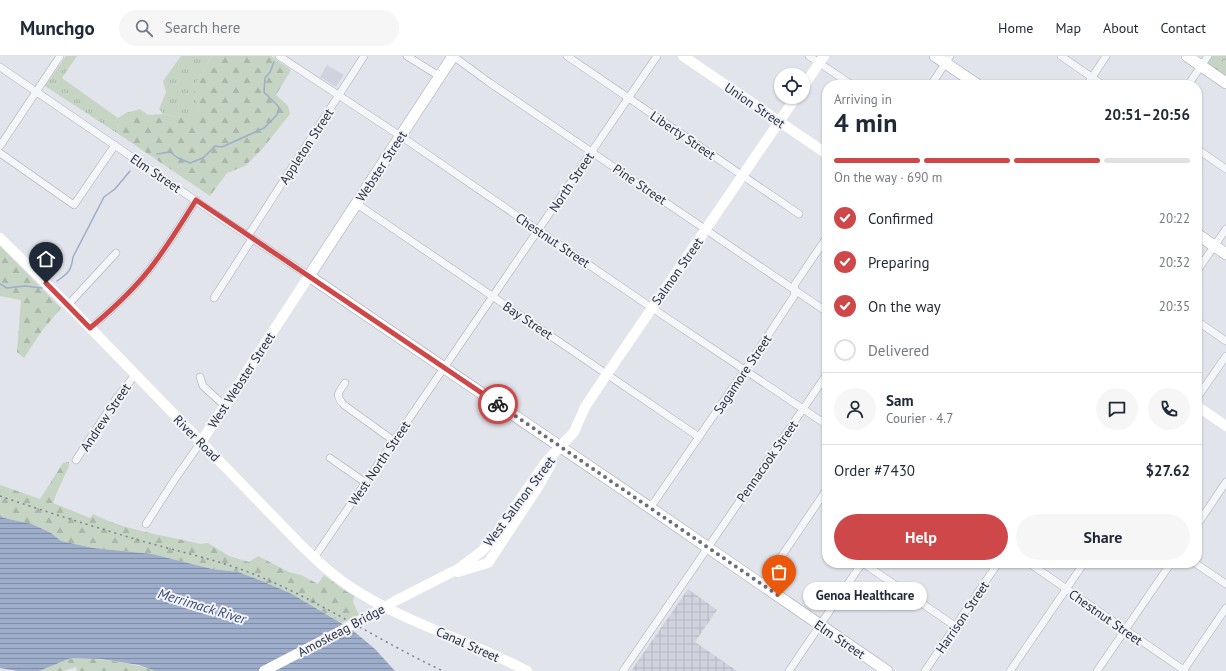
<!DOCTYPE html>
<html lang="en">
<head>
<meta charset="utf-8">
<style>
	:root { --surface:#fff; --page:#f6f6f7; --text:#1f2937; --muted:#747a83; --line:#e0e1e3; --accent:#cf4849 }
	body { margin:0; font-family:"PT Sans",sans-serif; background:var(--page); color:var(--text); height:100vh; display:flex; flex-direction:column; font-size:15px; white-space:nowrap }
	* { box-sizing:border-box; margin:0 }
	p { font-size:13px; color:var(--muted) }
	.icon { flex:none; width:22px; height:22px; fill:none; stroke:currentColor; stroke-width:2; stroke-linecap:round; stroke-linejoin:round }
	.map { position:relative; flex:1; overflow:hidden }
	.drawer { position:absolute; left:822px; top:24px; width:380px; height:488px; display:flex; flex-direction:column; background:var(--surface); border-radius:16px; box-shadow:0 1px 3px #0004 }
	.drawer>* { flex:none }
	.buttons { position:absolute; left:774px; top:12px; display:grid; gap:8px }
	.buttons a { display:grid; place-items:center; width:36px; height:36px; border-radius:50%; background:var(--surface); box-shadow:0 1px 3px #0004; font-size:20px }
	.pin { position:absolute; display:grid; place-items:center; width:34px; height:34px; color:#fff; margin:-41px -17px; border-radius:50% 50% 50% 0; rotate:-45deg; box-shadow:0 0 4px #0007 }
	.pin .icon { rotate:45deg }
	.courier { position:absolute; display:grid; place-items:center; width:40px; height:40px; margin:-20px; border:3px solid #cf4849; border-radius:50%; background:#fff; color:#222; box-shadow:0 1px 5px #0007 }
	.bubble { position:absolute; height:28px; border-radius:14px; background:var(--surface); box-shadow:0 1px 3px #0004; font-size:13px; font-weight:700; line-height:28px; text-align:center }
	.headline em { font-style:normal; font-weight:700 }
	.headline div { display:flex; flex-direction:column-reverse }
	.headline { display:flex; align-items:center; justify-content:space-between; height:68px; padding:0 12px }
	h1 { font-size:26px; font-weight:700; line-height:30px }
	.bar { display:grid; grid-template-columns:repeat(4,1fr); gap:6px 4px; align-content:center; height:48px; padding:0 12px }
	.bar i { height:5px; border-radius:3px; background:var(--line) }
	.bar .active { background:var(--accent) }
	.bar p { grid-column:span 4 }
	.line { display:flex; align-items:center; gap:10px; padding:0 12px; border-top:1px solid var(--line) }
	.line div { flex:1 }
	.round { display:grid; place-items:center; flex:none; width:42px; height:42px; border-radius:21px; background:var(--page) }
	ol { padding:0 12px; list-style:none }
	li { display:flex; align-items:center; gap:12px; height:44px }
	li p { margin-inline-start:auto }
	li .icon { padding:4px; border-radius:50%; background:var(--accent); color:#fff; stroke-width:4 }
	li:last-child { color:var(--muted) }
	li i { width:22px; height:22px; border:2px solid var(--line); border-radius:50% }
	.action { display:flex; gap:8px; margin-top:auto; padding:8px 12px }
	.action a { flex:1; height:46px; border-radius:24px; background:var(--accent); color:#fff; font-size:16px; font-weight:700; line-height:46px; text-align:center }
	.action a+a { background:var(--page); color:var(--text) }
	header { display:flex; align-items:center; gap:24px; box-sizing:border-box; height:56px; padding:0 20px; background:var(--surface); border-bottom:1px solid var(--line) }
	header strong { font-size:19px }
	nav { display:flex; gap:22px; margin-inline-start:auto; font-size:14px }
	.search { width:280px; height:36px; background:var(--page); display:flex; align-items:center; gap:10px; box-sizing:border-box; padding:0 14px; border-radius:22px; color:var(--muted); font-size:15px }
	.map>svg:first-child { display:block }
</style>
</head>
<body>
<header>
<strong>Munchgo</strong>
<div class="search"><svg class="icon" aria-label="search" viewBox="0 0 24 24"><circle cx="10" cy="10" r="6"/><path d="M15 15l6 6"/></svg>Search here</div>
<nav><a>Home</a><a>Map</a><a>About</a><a>Contact</a></nav>
</header>
<div class="map">
<svg width="1226" height="615" viewBox="0 0 1226 615">
	<defs>
		<pattern id="industrial-grid" width="8" height="8" patternUnits="userSpaceOnUse"><rect width="8" height="8" fill="#d0d3dd"/><path d="M0 4h8M4 0v8" fill="none" stroke="#b3b5bf"/></pattern>
		<pattern id="grass-tufts" width="24" height="20" patternUnits="userSpaceOnUse"><rect width="24" height="20" fill="#c5d4c3"/><path d="M3 7l-1-3M5 7V3M7 7l1-3M15 17l-1-3M17 17v-4M19 17l1-3" fill="none" stroke="#a9b6a9"/></pattern>
		<pattern id="forest-firs" width="22" height="20" patternUnits="userSpaceOnUse"><rect width="22" height="20" fill="#c5d4c3"/><path d="M5 1l3.5 6h-7zM16 11l3.5 6h-7z" fill="#a9b6a9"/></pattern>
		<pattern id="park-crowns" width="20" height="18" patternUnits="userSpaceOnUse"><rect width="20" height="18" fill="#c5d4c3"/><path d="M2 6a3 3 0 1 1 6 0M12 15a3 3 0 1 1 6 0" fill="none" stroke="#a9b6a9"/></pattern>
		<pattern id="water-rules" width="6" height="5" patternUnits="userSpaceOnUse"><rect width="6" height="5" fill="#9dadca"/><path d="M0 2.5h6" fill="none" stroke="#808da6"/></pattern>
	</defs>
	<rect width="100%" height="100%" fill="#e2e4eb"/>
	<polygon fill="#d0d3dd" points="327,9 344,19 336,31 320,21"/>
	<polygon fill="url(#industrial-grid)" points="688,533 717,554 695,586 737,615 631,615"/>
	<g fill="url(#grass-tufts)">
		<polygon points="66,0 77,0 62,22 118,62 117,77 45,30"/>
		<polygon points="181,0 213,0 211,1 193,32 198,49 195,59 178,61 163,58 159,53 166,36 163,25"/>
	</g>
	<g fill="url(#forest-firs)">
		<polygon points="213,0 271,0 291,14 276,39 288,50 290,58 263,92 245,110 227,117 210,140 117,77 118,62 126,57 140,53 148,59 163,58 178,61 195,58 198,49 193,32 211,1"/>
		<polygon points="0,190 61,252 41,276 24,302 17,296 21,244 0,240"/>
		<path d="M67 406H69V410L57 436 53 447 90 462 93 458C126 475 164 479 200 488L208 487 229 500 249 506 258 500 289 516 301 519 318 528 324 519 344 534 354 540 353 546 359 559 342 567 292 538 262 525 238 516 212 513 152 498 93 492 61 485 51 477 32 468 4 462 0 459V429L40 443 63 407Z"/>
		<path d="M71 602C100 603 128 605 155 615H77L76 611 63 615H39Z"/>
	</g>
	<polygon fill="url(#park-crowns)" points="1208,0 1226,0 1226,26 1206,13"/>
	<polygon fill="url(#water-rules)" points="0,459 4,462 32,468 51,477 61,485 93,492 152,498 212,513 238,516 262,525 292,538 351,573 375,593 395,615 155,615 139,609 101,603 71,602 39,615 17,615 0,612"/>
	<g fill="none" stroke-linecap="round" stroke-linejoin="round">
		<g stroke="#9dadca" stroke-width="1.5">
			<polyline points="157,98 170,96 178,102 190,107 203,102 215,90 222,91 264,72 277,59 279,51 264,36 265,22 270,16 274,6"/>
			<path d="M57 225C68 217 71 216 73 201L104 141 115 133 130 115"/>
			<polyline points="0,228 7,232 25,230 42,232"/>
		</g>
		<g stroke="#a7aab5" stroke-width="8">
			<g id="street">
				<polyline points="279,0 405,83 652,252 827,369"/>
				<polyline points="407,0 439,20"/>
				<polyline points="453,0 490,27 827,256"/>
				<polyline points="567,0 799,158"/>
				<polyline points="809,0 852,29"/>
				<polyline points="1061,0 1103,29"/>
				<polyline points="0,11 224,164 309,220"/>
				<polyline points="931,29 950,0"/>
				<polyline points="1087,29 1106,0"/>
				<polyline points="1188,29 1208,0"/>
				<polyline points="0,90 60,0"/>
				<polyline points="1197,93 1226,113"/>
				<polyline points="0,97 74,149 115,89"/>
				<polyline points="357,148 699,381"/>
				<polyline points="248,180 364,0"/>
				<polyline points="1197,215 1226,173"/>
				<polyline points="214,242 252,183"/>
				<polyline points="68,249 116,197"/>
				<polyline points="1197,265 1226,285"/>
				<path d="M90 272C114 252 137 231 155 206 170 186 183 165 196 144"/>
				<polyline points="200,321 203,330 225,350"/>
				<path d="M345 327C338 337 335 339 344 349L394 385"/>
				<polyline points="1197,342 1226,300"/>
				<polyline points="330,402 366,427"/>
				<polyline points="76,404 116,343 135,319"/>
				<polyline points="649,451 655,445 749,308 794,240 795,228 827,181"/>
				<polyline points="146,468 175,423 201,386"/>
				<polyline points="1197,469 1226,426"/>
				<polyline points="314,502 657,0"/>
				<polyline points="863,507 955,570"/>
				<polyline points="1029,507 1185,615"/>
				<polyline points="1195,507 1226,528"/>
				<polyline points="762,529 827,433"/>
				<polyline points="623,615 827,318"/>
				<polyline points="789,615 862,507"/>
				<polyline points="925,615 998,507"/>
				<polyline points="1010,615 1084,507"/>
				<polyline points="1097,615 1171,507"/>
				<polyline points="1183,615 1226,552"/>
			</g>
		</g>
		<g stroke="#a1a7b6" stroke-width="12">
			<g id="primary">
				<polyline points="453,0 309,220 649,451 887,615"/>
				<polyline points="935,0 978,29"/>
				<polyline points="1187,0 1226,27"/>
				<polyline points="1197,178 1226,198"/>
			</g>
		</g>
		<use href="#street" stroke="#f5f6f9" stroke-width="7"/>
		<g stroke="#fff" stroke-width="10">
			<polyline points="683,0 827,98"/>
			<polyline points="803,31 824,0"/>
			<path d="M0 182 68 249 300 488C315 503 331 518 349 530 404 567 469 584 527 615"/>
			<polyline points="1197,350 1226,370"/>
			<polyline points="201,386 309,220"/>
			<polyline points="458,516 488,507 538,431 551,408"/>
			<polyline points="397,544 458,513 482,495 494,481 545,407 574,376 585,351 607,318 796,41"/>
			<polyline points="264,615 343,574"/>
		</g>
		<use href="#primary" stroke="#fff" stroke-width="11"/>
		<path stroke="#7b8194" stroke-width="1.5" stroke-dasharray="2 4" stroke-linecap="butt" d="M0 440C46 456 92 470 138 484 173 494 209 502 243 514 313 540 375 583 443 615"/>
		<polyline stroke="#fff" stroke-width="10" points="343,574 397,544"/>
	</g>
	<g fill="none" stroke-linecap="round" stroke-linejoin="round">
		<polyline stroke="#6a6e7e" stroke-width="4" stroke-dasharray="0 7.2" points="498,348 779,540"/>
		<path stroke="#cf4849" stroke-width="5" d="M46 227 90 272C114 252 137 231 155 206 170 186 183 165 196 144L498 348"/>
	</g>
	<g text-anchor="middle" stroke-width="4" stroke-linejoin="round" paint-order="stroke">
		<g font-size="13" fill="#2a2f43" stroke="#f2f4f8">
			<text transform="translate(755 49) rotate(34)" y="5">Union Street</text>
			<text transform="translate(683 79) rotate(34)" y="5">Liberty Street</text>
			<text transform="translate(306 90) rotate(-57)" y="5">Appleton Street</text>
			<text transform="translate(381 110) rotate(-57)" y="5">Webster Street</text>
			<text transform="translate(156 117) rotate(34)" y="5">Elm Street</text>
			<text transform="translate(571 126) rotate(-56)" y="5">North Street</text>
			<text transform="translate(640 128) rotate(34)" y="5">Pine Street</text>
			<text transform="translate(553 184) rotate(34)" y="5">Chestnut Street</text>
			<text transform="translate(677 215) rotate(-55)" y="5">Salmon Street</text>
			<text transform="translate(528 264) rotate(34)" y="5">Bay Street</text>
			<text transform="translate(742 318) rotate(-56)" y="5">Sagamore Street</text>
			<text transform="translate(241 324) rotate(-57)" y="5">West Webster Street</text>
			<text transform="translate(105 361) rotate(-56)" y="5">Andrew Street</text>
			<text transform="translate(197 382) rotate(45)" y="5">River Road</text>
			<text transform="translate(767 405) rotate(-55)" y="5">Pennacook Street</text>
			<text transform="translate(379 407) rotate(-56)" y="5">West North Street</text>
			<text transform="translate(519 445) rotate(-53)" y="5">West Salmon Street</text>
			<text transform="translate(962 561) rotate(-56)" y="5">Harrison Street</text>
			<text transform="translate(1106 561) rotate(35)" y="5">Chestnut Street</text>
			<text transform="translate(341 574) rotate(-28)" y="5">Amoskeag Bridge</text>
			<text transform="translate(840 583) rotate(34)" y="5">Elm Street</text>
			<text transform="translate(468 588) rotate(24)" y="5">Canal Street</text>
		</g>
		<g font-size="14" font-style="italic" fill="#344877" stroke="#f2f4f8">
			<text transform="translate(202 550) rotate(17)" y="5">Merrimack River</text>
		</g>
	</g>
</svg>
<div class="buttons">
<a><svg class="icon" aria-label="locate" viewBox="0 0 24 24"><circle cx="12" cy="12" r="6"/><path d="M12 2v4M12 18v4M2 12h4M18 12h4"/></svg></a>
</div>
<div class="pin" style="left:779px;top:540px;background:#ea580c"><svg class="icon" aria-label="bag" viewBox="0 0 24 24"><path d="M5 8h14l-1 12H6zM9 8a3 3 0 0 1 6 0"/></svg></div>
<div class="pin" style="left:46px;top:227px;background:#1f2937"><svg class="icon" aria-label="home" viewBox="0 0 24 24"><path d="M3 11l9-7 9 7M6 9v11h12V9"/></svg></div>
<div class="courier" style="left:498px;top:348px"><svg class="icon" aria-label="bike" viewBox="0 0 24 24"><circle cx="6" cy="16" r="4"/><circle cx="18" cy="16" r="4"/><path d="M6 16l4-8h5l3 8M10 8l3 8H6M13 5h3"/></svg></div>
<div class="bubble" style="left:803px;top:526px;width:124px">Genoa Healthcare</div>
<section class="drawer">
<div class="headline"><div><h1>4 min</h1><p>Arriving in</p></div><em>20:51–20:56</em></div>
<div class="bar"><i class="active"></i><i class="active"></i><i class="active"></i><i></i><p>On the way · 690 m</p></div>
<ol>
<li><svg class="icon" aria-label="check" viewBox="0 0 24 24"><path d="M5 12l5 5 9-10"/></svg>Confirmed<p>20:22</p></li>
<li><svg class="icon" aria-label="check" viewBox="0 0 24 24"><path d="M5 12l5 5 9-10"/></svg>Preparing<p>20:32</p></li>
<li><svg class="icon" aria-label="check" viewBox="0 0 24 24"><path d="M5 12l5 5 9-10"/></svg>On the way<p>20:35</p></li>
<li><i></i>Delivered</li>
</ol>
<div class="line" style="height:72px"><a class="round"><svg class="icon" aria-label="person" viewBox="0 0 24 24"><circle cx="12" cy="8" r="4"/><path d="M4 21q1-7 8-7t8 7"/></svg></a><div><b>Sam</b><p>Courier · 4.7</p></div><a class="round"><svg class="icon" aria-label="chat" viewBox="0 0 24 24"><path d="M4 5h16v11H9l-5 4z"/></svg></a><a class="round"><svg class="icon" aria-label="phone" viewBox="0 0 24 24"><path d="M5 4h4l2 5-3 2q2 4 5 5l2-3 5 2v4C11 20 4 13 5 4z"/></svg></a></div>
<div class="line" style="height:52px"><div>Order #7430</div><b>$27.62</b></div>
<div class="action"><a>Help</a><a>Share</a></div>
</section>
</div>
</body>
</html>
